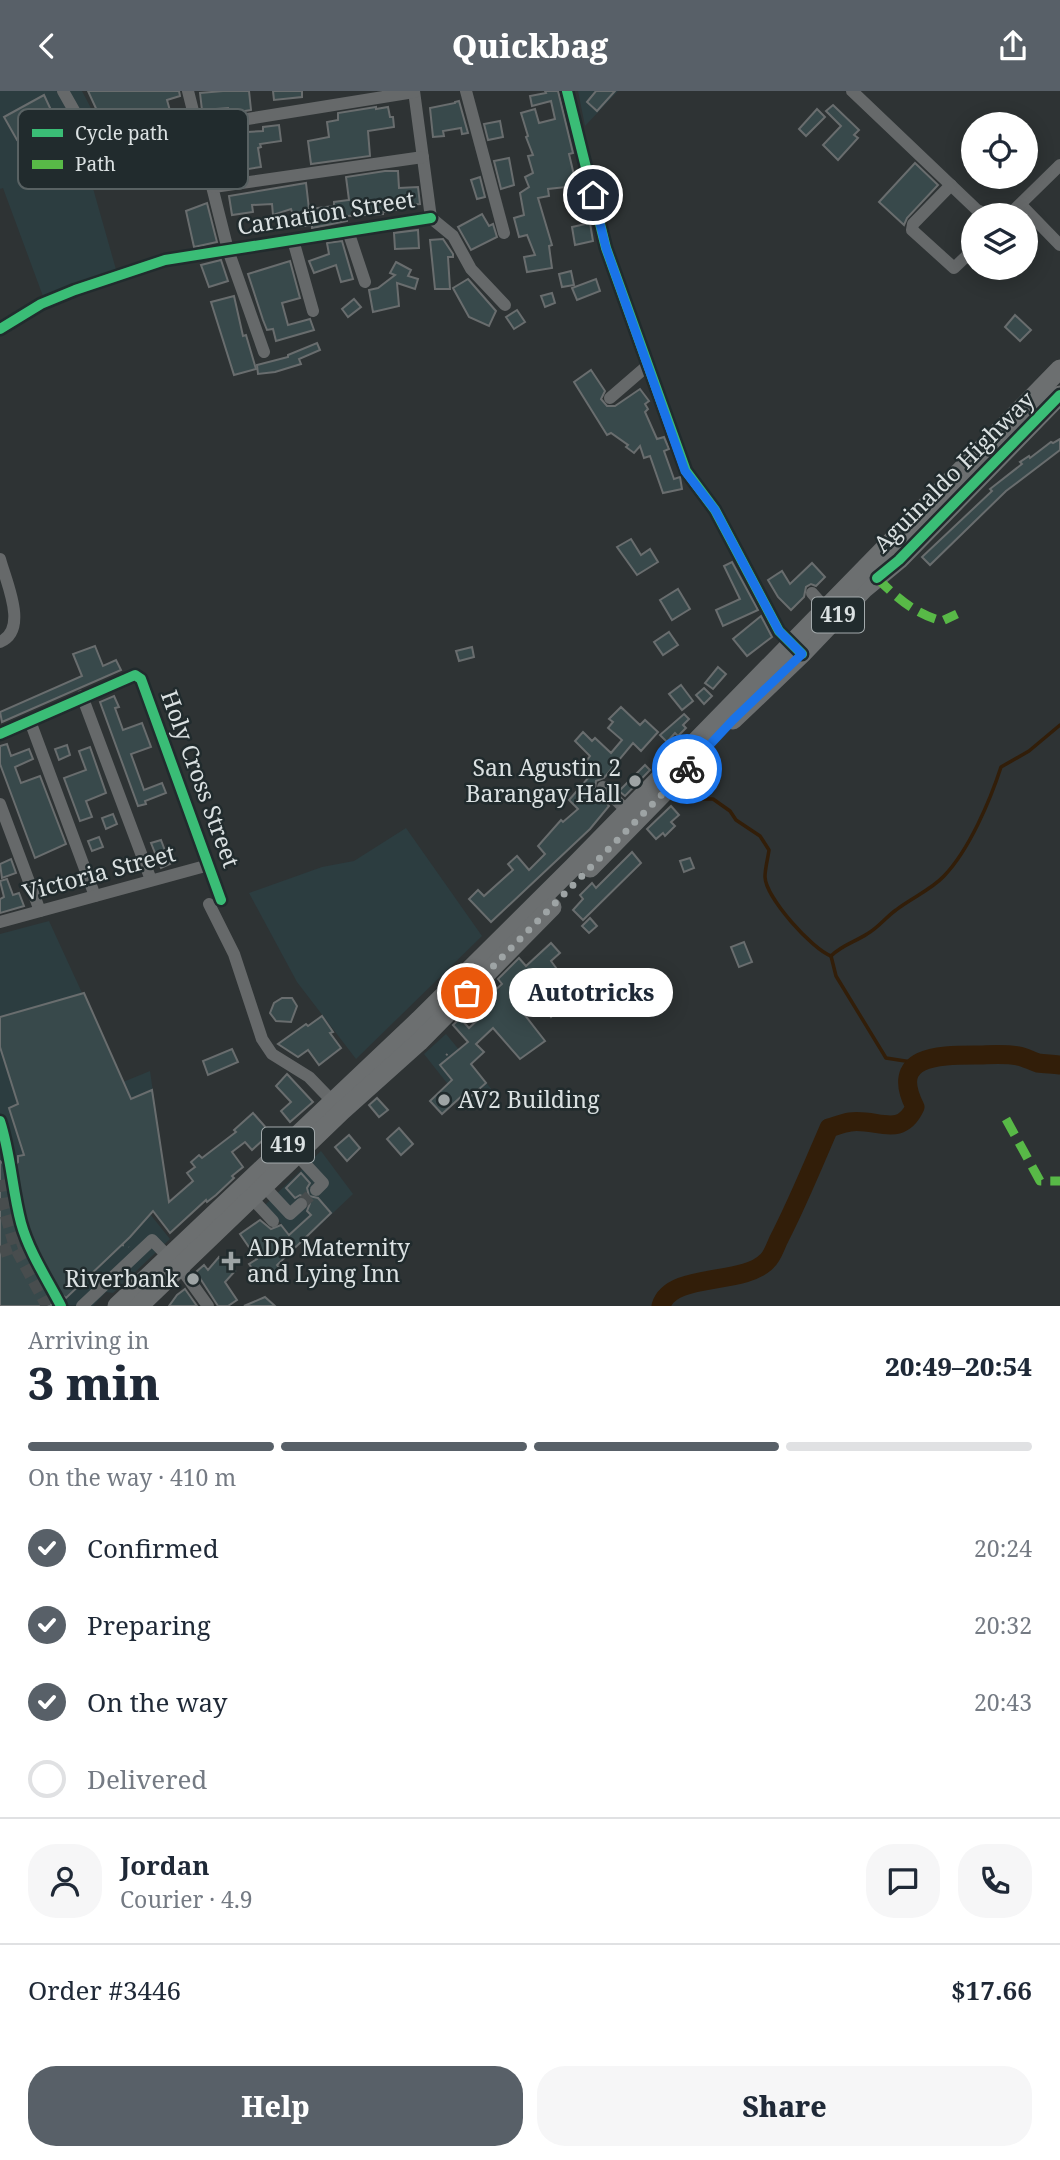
<!DOCTYPE html>
<html lang="en">
<head>
<meta charset="utf-8">
<style>
	:root { --surface:#fff; --page:#f6f6f7; --text:#1f2937; --muted:#747a83; --line:#e0e1e3; --accent:#586068 }
	body { margin:0; font-family:"Noto Serif",serif; background:var(--page); color:var(--text); height:100vh; display:flex; flex-direction:column; font-size:26px; white-space:nowrap }
	* { box-sizing:border-box; margin:0 }
	p { font-size:23px; color:var(--muted) }
	.icon { flex:none; width:38px; height:38px; fill:none; stroke:currentColor; stroke-width:2; stroke-linecap:round; stroke-linejoin:round }
	.map { position:relative; height:1215px; overflow:hidden }
	.side { display:flex; flex-direction:column; background:var(--surface); flex:1 }
	.side>* { flex:none }
	.controls { position:absolute; left:961px; top:21px; display:grid; gap:14px }
	.controls a { display:grid; place-items:center; width:77px; height:77px; border-radius:50%; background:var(--surface); box-shadow:0 4px 18px #0003; font-size:35px }
	.pin { position:absolute; display:grid; place-items:center; width:60px; height:60px; color:#fff; margin:-30px; border:4px solid #fff; border-radius:50%; box-shadow:0 2px 7px #0007 }
	.courier { position:absolute; display:grid; place-items:center; width:70px; height:70px; margin:-35px; border:5px solid #1a73e8; border-radius:50%; background:#fff; color:#222; box-shadow:0 2px 9px #0007 }
	.bubble { position:absolute; height:49px; border-radius:24px; background:var(--surface); box-shadow:0 4px 18px #0003; font-size:23px; font-weight:800; line-height:49px; text-align:center }
	.head em { font-style:normal; font-weight:800 }
	.head div { display:flex; flex-direction:column-reverse }
	.head { display:flex; align-items:center; justify-content:space-between; height:119px; padding:0 28px }
	h1 { font-size:46px; font-weight:800; line-height:52px }
	.bar { display:grid; grid-template-columns:repeat(4,1fr); gap:10px 7px; align-content:center; height:84px; padding:0 28px }
	.bar i { height:9px; border-radius:5px; background:var(--line) }
	.bar .selected { background:var(--accent) }
	.bar p { grid-column:span 4 }
	.line { display:flex; align-items:center; gap:18px; padding:0 28px; border-top:2px solid var(--line) }
	.line div { flex:1 }
	.round { display:grid; place-items:center; flex:none; width:74px; height:74px; border-radius:28px; background:var(--page) }
	ol { padding:0 28px; list-style:none }
	li { display:flex; align-items:center; gap:21px; height:77px }
	li p { margin-inline-start:auto }
	li .icon { padding:7px; border-radius:50%; background:var(--accent); color:#fff; stroke-width:4 }
	li:last-child { color:var(--muted) }
	li i { width:38px; height:38px; border:4px solid var(--line); border-radius:50% }
	.primary-button { display:flex; gap:14px; margin-top:auto; padding:14px 28px }
	.primary-button a { flex:1; height:80px; border-radius:28px; background:var(--accent); color:#fff; font-size:28px; font-weight:800; line-height:80px; text-align:center }
	.primary-button a+a { background:var(--page); color:var(--text) }
	header { display:flex; justify-content:space-between; align-items:center; height:91px; padding:0 28px; background:var(--accent); color:#fff; font-size:32px; font-weight:800 }
	.map>svg:first-child { display:block }
</style>
</head>
<body>
<header><svg class="icon" aria-label="back" viewBox="0 0 24 24"><path d="M15 5l-7 7 7 7"/></svg>Quickbag<svg class="icon" aria-label="share" viewBox="0 0 24 24"><path d="M12 15V3M7 8l5-5 5 5M5 13v7h14v-7"/></svg></header>
<div class="map">
<svg width="1060" height="1215" viewBox="0 0 1060 1215">
	<rect width="100%" height="100%" fill="#2e3334"/>
	<g fill="#2c3d40">
		<polygon points="0,0 82,0 109,52 83,62 117,182 44,208 3,97 0,98"/>
		<polygon points="578,0 618,0 585,35"/>
		<polygon points="406,737 482,845 356,968 297,891 249,802 322,776 354,770"/>
		<polygon points="49,830 123,991 150,980 168,1104 150,1123 170,1148 113,1202 106,1201 93,1215 0,1213 0,843"/>
		<polygon points="446,943 493,1000 469,1020 424,963"/>
		<polygon points="321,1060 353,1103 299,1154 265,1114"/>
	</g>
	<g fill="none" stroke-linecap="round" stroke-linejoin="round">
		<g stroke="#321e09" stroke-width="3.5">
			<path d="M681 703 701 708H713L730 720 736 729 760 745 769 759C768 767 765 777 765 786 766 807 812 858 831 865"/>
			<path d="M831 865C842 854 855 851 867 843 878 837 886 826 896 819 911 807 931 799 944 785 969 759 990 710 1001 676L1029 660 1060 634"/>
			<polyline points="831,865 836,885 886,967 918,972"/>
		</g>
		<path stroke="#321e09" stroke-width="19" d="M661 1215C671 1181 744 1195 767 1170 773 1165 776 1153 780 1146 798 1111 813 1074 829 1037 836 1035 843 1032 850 1031 877 1027 900 1048 915 1016 889 965 937 964 975 964 988 964 1004 962 1018 965 1025 966 1031 970 1038 972 1045 973 1053 973 1060 974"/>
	</g>
	<g fill="#38494b" stroke="#696d6e" stroke-width="2">
		<polygon points="88,0 179,0 180,5 167,9 174,34 184,32 192,56 161,65 148,72 143,63 146,62 137,33 131,36 124,19 109,26 112,33 105,37"/>
		<polygon points="223,0 249,0 251,19 239,21 239,19 228,19 228,17 202,19 200,2"/>
		<polygon points="273,0 302,0 302,6 274,9"/>
		<polygon points="545,0 558,0 573,62 569,63 578,101 568,103 566,96 548,98 549,105 538,107 552,154 549,155 552,177 527,181 524,166 535,164 527,144 519,146 514,127 524,124 520,102 529,96 525,86 533,82 528,65 533,64 526,46 528,45 521,22 535,18 539,32 555,28 551,10 532,15 530,5 546,2"/>
		<polygon points="596,0 615,0 597,20 587,11"/>
		<polygon points="44,4 72,64 53,73 51,69 40,74 24,45 17,49 4,26"/>
		<polygon points="459,10 468,42 462,43 461,37 443,40 444,45 433,46 430,17 455,12 455,11"/>
		<polygon points="833,14 859,39 854,44 858,47 838,69 823,54 841,35 826,20"/>
		<polygon points="376,16 376,18 388,16 390,26 393,26 394,36 368,40 370,65 311,73 308,50 329,46 327,31 338,29 338,22"/>
		<polygon points="817,18 825,26 806,45 799,38"/>
		<polygon points="500,30 503,46 488,49 484,33"/>
		<polygon points="279,34 281,50 260,53 261,56 258,57 261,76 248,78 248,82 221,86 219,67 233,65 230,42 263,40 263,36"/>
		<polygon points="509,67 514,94 501,98 494,70"/>
		<polygon points="915,72 938,94 907,127 904,134 879,111"/>
		<polygon points="385,80 398,80 399,97 418,96 420,113 396,115 396,119 383,121 383,123 347,125 347,130 312,137 312,134 297,136 291,118 273,124 272,113 252,114 253,121 232,124 229,105 306,92 309,118 334,115 334,111 349,109 346,86"/>
		<polygon points="480,86 485,106 477,108 471,89"/>
		<polygon points="207,112 217,151 194,156 186,120"/>
		<polygon points="482,123 489,135 493,133 497,146 471,159 458,136"/>
		<polygon points="590,132 593,150 575,154 572,136"/>
		<polygon points="418,139 419,157 395,158 394,142"/>
		<polygon points="443,148 453,163 453,166 448,166 450,198 435,198 430,149"/>
		<polygon points="342,150 353,188 341,191 336,174 314,182 309,170 329,163 327,152"/>
		<polygon points="221,169 228,190 209,196 201,174"/>
		<polygon points="290,170 300,207 282,212 288,234 310,228 314,239 276,250 273,238 267,239 263,229 248,183"/>
		<polygon points="396,171 411,179 408,185 418,188 415,198 397,192 399,215 373,221 369,199 378,197 395,184 390,182"/>
		<polygon points="571,180 574,194 562,196 559,183"/>
		<polygon points="468,188 496,220 489,235 469,226 453,197"/>
		<polygon points="596,188 600,200 577,209 572,197"/>
		<polygon points="552,202 555,212 545,216 541,205"/>
		<polygon points="234,205 243,245 246,244 256,278 234,284 211,211"/>
		<polygon points="354,208 361,216 348,226 342,218"/>
		<polygon points="517,219 525,231 514,238 506,226"/>
		<polygon points="1015,224 1031,239 1020,250 1005,236"/>
		<polygon points="317,252 320,259 299,268 301,273 275,281 258,283 257,274 288,266 288,264"/>
		<polygon points="591,279 605,300 601,308 607,315 615,315 640,298 649,310 645,313 648,318 645,321 657,348 664,346 669,358 664,360 674,388 680,386 682,398 663,402 650,365 644,367 640,355 634,362 626,356 628,354 611,342 607,344 574,291"/>
		<polygon points="1060,348 1060,359 1006,400 930,474 922,466 992,400 990,398 1022,373 1020,371 1029,365 1030,367 1051,351 1053,352"/>
		<polygon points="631,448 641,464 650,458 658,471 637,484 617,456"/>
		<polygon points="732,471 758,519 723,535 716,519 740,508 724,475"/>
		<polygon points="812,472 825,486 816,495 811,493 806,496 804,506 791,519 778,506 768,489 782,480 790,493"/>
		<polygon points="678,498 690,518 672,529 660,509"/>
		<polygon points="761,525 772,546 747,565 733,548"/>
		<polygon points="669,541 678,554 663,564 654,551"/>
		<polygon points="95,555 103,575 116,569 121,579 2,631 0,621 82,585 73,563"/>
		<polygon points="472,556 474,566 459,570 456,560"/>
		<polygon points="718,576 726,583 713,598 705,592"/>
		<polygon points="681,594 693,610 682,619 669,603"/>
		<polygon points="704,597 712,605 704,613 696,604"/>
		<polygon points="114,605 119,616 115,617 123,639 142,632 151,656 131,663 144,699 162,692 166,702 145,710 146,713 138,715 100,611"/>
		<polygon points="621,616 640,634 645,629 658,641 641,660 633,652 604,687 596,690 595,699 609,715 590,738 491,831 469,808 478,799 484,805 513,779 508,773 517,765 529,779 545,763 538,755 561,729 563,731 578,718 569,709 596,678 587,669 590,665 575,650 583,641 592,650 595,647 611,662 622,649 608,637 613,631 609,628"/>
		<polygon points="684,623 689,628 683,634 686,637 678,645 675,642 667,651 660,644"/>
		<polygon points="7,653 11,665 29,658 33,668 15,676 21,692 40,685 66,753 35,767 0,673 0,655"/>
		<polygon points="67,654 70,664 59,669 55,658"/>
		<polygon points="90,656 106,702 86,710 92,726 80,730 64,687 86,679 79,660"/>
		<polygon points="645,674 650,679 625,705 619,700"/>
		<polygon points="671,715 679,724 671,731 675,735 665,745 663,742 656,748 647,738"/>
		<polygon points="113,723 117,733 106,738 102,727"/>
		<polygon points="99,746 103,756 92,760 88,750"/>
		<polygon points="161,749 170,773 161,777 151,752"/>
		<polygon points="632,761 641,772 583,829 573,819 583,808 580,804 592,792 596,797"/>
		<polygon points="690,767 694,777 684,781 680,770"/>
		<polygon points="11,768 16,782 2,787 0,773"/>
		<polygon points="7,788 13,804 19,802 24,815 0,822 0,808 4,806 0,790"/>
		<polygon points="590,827 597,835 589,842 582,835"/>
		<polygon points="744,851 752,871 739,876 731,856"/>
		<polygon points="551,852 560,862 551,870 565,889 549,901 562,916 551,926 538,911 524,923 545,950 520,968 493,937 476,953 484,961 471,973 486,992 468,1008 464,1003 442,1023 430,1010 452,989 440,974 468,951 453,934 460,927 469,937 483,924 474,914 487,902 489,905 502,893 498,888 519,867 526,875"/>
		<polygon points="84,902 131,1008 152,999 169,1111 193,1090 187,1082 195,1076 191,1071 199,1064 202,1067 236,1041 234,1039 253,1022 275,1047 267,1054 263,1049 252,1059 245,1051 232,1061 243,1076 232,1085 234,1087 216,1104 207,1111 206,1109 170,1142 153,1120 130,1146 66,1207 62,1204 55,1204 51,1209 51,1215 0,1215 0,1070 7,1076 13,1076 18,1071 18,1065 24,1064 9,1017 18,1013 0,956 0,926"/>
		<polygon points="282,907 292,907 297,915 291,931 276,930 270,922 274,912"/>
		<polygon points="322,925 333,941 330,942 341,957 319,974 308,959 298,966 278,953 306,933 308,935"/>
		<polygon points="232,958 238,971 208,984 203,970"/>
		<polygon points="287,983 313,1011 290,1031 281,1020 291,1011 276,995"/>
		<polygon points="377,1007 388,1019 379,1026 369,1014"/>
		<polygon points="399,1037 413,1053 401,1064 387,1048"/>
		<polygon points="349,1044 360,1057 347,1070 335,1056"/>
		<polygon points="301,1082 310,1092 307,1097 309,1105 318,1107 331,1122 277,1174 280,1178 262,1191 249,1173 257,1168 240,1143 260,1129 271,1138 281,1134 289,1144 311,1124 307,1120 310,1112 307,1107 300,1104 295,1107 286,1097"/>
		<polygon points="219,1166 235,1180 225,1191 237,1209 228,1215 218,1215 196,1181 204,1174 208,1179"/>
		<polygon points="185,1198 197,1215 169,1215 177,1204"/>
		<polygon points="265,1206 275,1215 244,1215"/>
	</g>
	<g fill="none" stroke-linecap="round" stroke-linejoin="round">
		<g stroke="#484d4e" stroke-width="12" stroke-dasharray="12 6" stroke-linecap="butt">
			<polyline points="10,1068 17,1115 27,1152 59,1212"/>
			<polyline points="0,1089 4,1118 15,1156 47,1215"/>
			<polyline points="301,1113 316,1099"/>
			<polyline points="0,1161 20,1154"/>
		</g>
		<g stroke="#6a6d6d" stroke-width="2" stroke-dasharray="2 5" stroke-linecap="butt">
			<polyline points="446,963 450,966"/>
			<polyline points="122,1154 129,1156"/>
		</g>
		<g stroke="#66696a" stroke-width="12">
			<polyline points="63,0 85,39"/>
			<polyline points="188,0 228,159 264,261"/>
			<polyline points="414,0 431,127"/>
			<polyline points="466,0 504,142"/>
			<polyline points="567,0 606,157 686,380 715,419 779,540 796,558"/>
			<polyline points="852,0 977,119 988,124"/>
			<polyline points="198,36 414,1"/>
			<polyline points="951,94 913,133 912,139 954,177 973,159"/>
			<polyline points="214,96 423,66"/>
			<polyline points="1021,114 1060,154"/>
			<polyline points="1009,124 1060,74"/>
			<polyline points="431,127 453,145 471,178 505,214"/>
			<polyline points="348,140 365,191"/>
			<polyline points="293,149 313,220"/>
			<polyline points="0,238 41,213 75,199 165,169 431,127"/>
			<polyline points="610,307 647,275"/>
			<path d="M0 468C6 491 29 539 0 551"/>
			<polyline points="812,502 826,518"/>
			<polyline points="82,605 151,789"/>
			<polyline points="30,630 95,805"/>
			<polyline points="0,643 135,584 141,588 221,809"/>
			<polyline points="603,696 626,719"/>
			<polyline points="0,713 40,820"/>
			<polyline points="209,813 234,863 262,948 272,963 309,986 337,1015"/>
			<polyline points="0,831 209,774"/>
			<polyline points="0,1030 10,1068"/>
			<polyline points="297,1064 323,1092 316,1099"/>
			<polyline points="260,1091 290,1123 301,1113"/>
			<polyline points="247,1102 273,1130"/>
			<polyline points="59,1212 61,1215"/>
			<polyline points="82,1215 152,1149 185,1183 208,1215"/>
		</g>
		<g stroke="#6c6f70" stroke-width="19">
			<polyline points="733,629 802,563 864,498 899,469 1060,304"/>
			<polyline points="590,777 679,686"/>
			<polyline points="117,1215 419,929 573,776 1060,278"/>
			<polyline points="139,1215 342,1020 419,951 552,816"/>
		</g>
		<g stroke="#58b947" stroke-width="9" stroke-dasharray="18 9" stroke-linecap="butt">
			<path d="M877 487C896 506 915 523 942 530L957 523"/>
			<polyline points="1006,1028 1040,1090 1060,1090"/>
		</g>
		<g stroke="#212b2d" stroke-width="15">
			<g id="cycleway">
				<polyline points="567,0 606,157 686,380 715,419 779,540 802,563"/>
				<polyline points="0,238 41,213 75,199 165,169 431,127"/>
				<polyline points="877,487 899,469 1060,304"/>
				<polyline points="0,643 135,584 141,588 221,809"/>
				<path d="M0 1030C11 1064 12 1098 21 1132 29 1161 47 1188 61 1215"/>
			</g>
		</g>
		<use href="#cycleway" stroke="#3abd76" stroke-width="10"/>
	</g>
	<g fill="none" stroke-linecap="round" stroke-linejoin="round">
		<polyline stroke="#9ea4a5" stroke-width="7" stroke-dasharray="0 12.6" points="467,902 687,678"/>
		<polyline stroke="#1a73e8" stroke-width="9" points="593,104 606,157 685,380 715,419 779,540 802,563 733,629 687,678"/>
	</g>
	<g fill="#9ea4a5" stroke="#212b2d" stroke-width="2.5">
		<circle cx="635" cy="690" r="7"/>
		<circle cx="444" cy="1009" r="7"/>
		<path d="M227.5 1159.5h7v7h7v7h-7v7h-7v-7h-7v-7h7z"/>
		<circle cx="193" cy="1188" r="7"/>
	</g>
	<g text-anchor="middle" stroke-width="5" stroke-linejoin="round" paint-order="stroke">
		<g fill="#212b2d" stroke="#a3aaac" stroke-width="2">
			<rect x="812" y="506.5" width="52" height="35" rx="5"/>
			<rect x="262" y="1036.5" width="52" height="35" rx="5"/>
		</g>
		<g font-size="21" font-weight="bold" fill="#dbe1e2">
			<text x="838" y="531">419</text>
			<text x="288" y="1061">419</text>
		</g>
		<g font-size="23" fill="#dbe1e2" stroke="#212b2d">
			<text transform="translate(326 122) rotate(-9)" y="8">Carnation Street</text>
			<text transform="translate(954 381) rotate(-45)" y="8">Aguinaldo Highway</text>
			<text transform="translate(200 688) rotate(70)" y="8">Holy Cross Street</text>
			<text transform="translate(99 782) rotate(-15)" y="8">Victoria Street</text>
		</g>
		<g font-size="23" fill="#dbe1e2" stroke="#212b2d" text-anchor="end">
			<text x="621" y="685">San Agustin 2<tspan x="621" dy="26">Barangay Hall</tspan></text>
			<text x="458" y="1017" text-anchor="start">AV2 Building</text>
			<text x="247" y="1165" text-anchor="start">ADB Maternity<tspan x="247" dy="26">and Lying Inn</tspan></text>
			<text x="179" y="1196">Riverbank</text>
		</g>
	</g>
	<rect x="18" y="18" width="230" height="80" rx="10" fill="#212b2d" stroke="#596263" stroke-width="2"/>
	<rect x="32" y="38" width="31" height="8" fill="#3abd76"/>
	<rect x="32" y="69" width="31" height="9" fill="#58b947"/>
	<g font-size="19" fill="#dbe1e2">
		<text x="75" y="49">Cycle path</text>
		<text x="75" y="80">Path</text>
	</g>
</svg>
<div class="controls">
<a><svg class="icon" aria-label="locate" viewBox="0 0 24 24"><circle cx="12" cy="12" r="6"/><path d="M12 2v4M12 18v4M2 12h4M18 12h4"/></svg></a>
<a><svg class="icon" aria-label="layers" viewBox="0 0 24 24"><path d="M12 4l9 5-9 5-9-5zM3 14l9 5 9-5"/></svg></a>
</div>
<div class="pin" style="left:467px;top:902px;background:#ea580c"><svg class="icon" aria-label="bag" viewBox="0 0 24 24"><path d="M5 8h14l-1 12H6zM9 8a3 3 0 0 1 6 0"/></svg></div>
<div class="pin" style="left:593px;top:104px;background:#1f2937"><svg class="icon" aria-label="home" viewBox="0 0 24 24"><path d="M3 11l9-7 9 7M6 9v11h12V9"/></svg></div>
<div class="courier" style="left:687px;top:678px"><svg class="icon" aria-label="bike" viewBox="0 0 24 24"><circle cx="6" cy="16" r="4"/><circle cx="18" cy="16" r="4"/><path d="M6 16l4-8h5l3 8M10 8l3 8H6M13 5h3"/></svg></div>
<div class="bubble" style="left:509px;top:877px;width:164px">Autotricks</div>
</div>
<section class="side">
<div class="head"><div><h1>3 min</h1><p>Arriving in</p></div><em>20:49–20:54</em></div>
<div class="bar"><i class="selected"></i><i class="selected"></i><i class="selected"></i><i></i><p>On the way · 410 m</p></div>
<ol>
<li><svg class="icon" aria-label="check" viewBox="0 0 24 24"><path d="M5 12l5 5 9-10"/></svg>Confirmed<p>20:24</p></li>
<li><svg class="icon" aria-label="check" viewBox="0 0 24 24"><path d="M5 12l5 5 9-10"/></svg>Preparing<p>20:32</p></li>
<li><svg class="icon" aria-label="check" viewBox="0 0 24 24"><path d="M5 12l5 5 9-10"/></svg>On the way<p>20:43</p></li>
<li><i></i>Delivered</li>
</ol>
<div class="line" style="height:126px"><a class="round"><svg class="icon" aria-label="person" viewBox="0 0 24 24"><circle cx="12" cy="8" r="4"/><path d="M4 21q1-7 8-7t8 7"/></svg></a><div><b>Jordan</b><p>Courier · 4.9</p></div><a class="round"><svg class="icon" aria-label="chat" viewBox="0 0 24 24"><path d="M4 5h16v11H9l-5 4z"/></svg></a><a class="round"><svg class="icon" aria-label="phone" viewBox="0 0 24 24"><path d="M5 4h4l2 5-3 2q2 4 5 5l2-3 5 2v4C11 20 4 13 5 4z"/></svg></a></div>
<div class="line" style="height:91px"><div>Order #3446</div><b>$17.66</b></div>
<div class="primary-button"><a>Help</a><a>Share</a></div>
</section>
</body>
</html>
